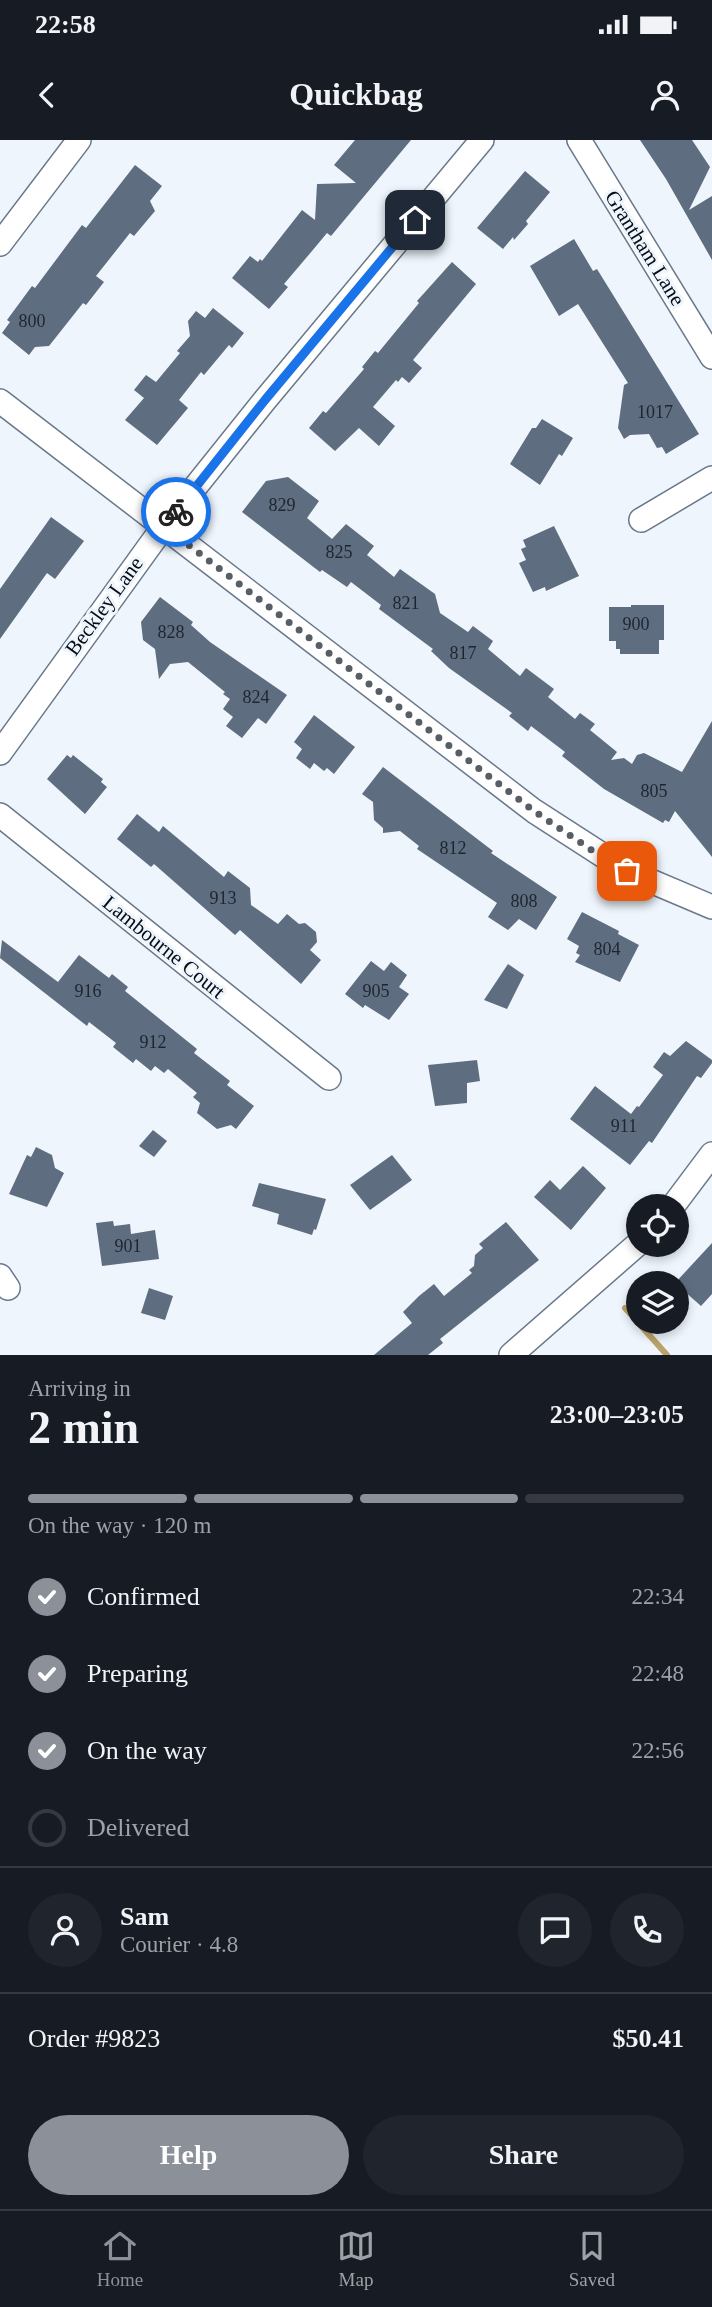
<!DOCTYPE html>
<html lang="en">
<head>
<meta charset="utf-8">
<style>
	:root { --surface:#171b24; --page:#20242c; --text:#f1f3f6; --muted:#9ea1a6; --line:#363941; --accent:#8c9099 }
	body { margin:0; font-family:Georgia,serif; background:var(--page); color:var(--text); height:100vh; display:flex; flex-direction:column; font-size:26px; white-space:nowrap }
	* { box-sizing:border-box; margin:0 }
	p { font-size:23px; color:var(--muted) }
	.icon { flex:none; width:38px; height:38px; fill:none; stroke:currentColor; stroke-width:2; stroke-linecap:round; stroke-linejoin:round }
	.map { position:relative; height:1215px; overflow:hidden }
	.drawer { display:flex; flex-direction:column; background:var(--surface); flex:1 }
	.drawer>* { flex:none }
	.controls { position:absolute; left:626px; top:1054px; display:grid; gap:14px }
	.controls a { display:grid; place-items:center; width:63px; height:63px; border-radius:50%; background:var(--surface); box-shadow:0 4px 10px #0003; font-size:35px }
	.pin { position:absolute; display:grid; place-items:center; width:60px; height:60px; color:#fff; margin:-30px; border-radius:14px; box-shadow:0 4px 10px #0006 }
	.courier { position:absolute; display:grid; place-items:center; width:70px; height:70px; margin:-35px; border:5px solid #1a73e8; border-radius:50%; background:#fff; color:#222; box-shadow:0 2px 9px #0007 }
	.summary em { font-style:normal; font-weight:800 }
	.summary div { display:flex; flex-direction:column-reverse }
	.summary { display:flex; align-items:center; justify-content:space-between; height:119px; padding:0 28px }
	h1 { font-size:46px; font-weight:800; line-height:52px }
	.bar { display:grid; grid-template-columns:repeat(4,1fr); gap:10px 7px; align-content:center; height:84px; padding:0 28px }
	.bar i { height:9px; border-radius:5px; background:var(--line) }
	.bar .on { background:var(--accent) }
	.bar p { grid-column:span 4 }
	.line { display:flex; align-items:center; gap:18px; padding:0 28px; border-top:2px solid var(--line) }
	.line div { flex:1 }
	.round { display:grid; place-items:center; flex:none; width:74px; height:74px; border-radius:37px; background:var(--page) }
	ol { padding:0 28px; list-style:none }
	li { display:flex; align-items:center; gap:21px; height:77px }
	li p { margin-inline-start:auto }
	li .icon { padding:7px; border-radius:50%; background:var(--accent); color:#fff; stroke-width:4 }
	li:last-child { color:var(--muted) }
	li i { width:38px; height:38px; border:4px solid var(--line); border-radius:50% }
	.action { display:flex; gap:14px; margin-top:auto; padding:14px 28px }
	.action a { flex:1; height:80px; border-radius:42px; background:var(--accent); color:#fff; font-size:28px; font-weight:800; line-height:80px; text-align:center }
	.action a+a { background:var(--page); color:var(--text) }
	.status { display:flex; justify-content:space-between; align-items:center; height:49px; padding:0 35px; background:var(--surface); direction:ltr }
	.status svg { height:19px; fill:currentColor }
	header { display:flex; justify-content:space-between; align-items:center; height:91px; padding:0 28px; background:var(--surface); font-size:32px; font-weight:800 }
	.menu { display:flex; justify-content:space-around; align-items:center; height:98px; border-top:2px solid var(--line); background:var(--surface); font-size:19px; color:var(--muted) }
	.menu a { display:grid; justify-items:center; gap:4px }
	.menu .on { color:var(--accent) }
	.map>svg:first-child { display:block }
</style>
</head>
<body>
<div class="status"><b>22:58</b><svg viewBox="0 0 49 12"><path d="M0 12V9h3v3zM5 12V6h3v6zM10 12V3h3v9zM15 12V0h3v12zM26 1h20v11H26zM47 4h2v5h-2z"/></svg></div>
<header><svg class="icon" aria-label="back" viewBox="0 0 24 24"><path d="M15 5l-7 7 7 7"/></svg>Quickbag<svg class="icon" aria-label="person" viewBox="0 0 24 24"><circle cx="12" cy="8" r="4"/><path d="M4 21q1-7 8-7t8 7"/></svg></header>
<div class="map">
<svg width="712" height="1215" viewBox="0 0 712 1215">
	<rect width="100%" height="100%" fill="#eef5fd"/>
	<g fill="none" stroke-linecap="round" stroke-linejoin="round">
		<polyline stroke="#bba36a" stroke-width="6" points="625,1168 667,1215"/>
	</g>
	<g fill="#5e6d7f">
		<polygon points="355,0 411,0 331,96 327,93 312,111 284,144 288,147 269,169 232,138 250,116 258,122 260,119 262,121 302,70 315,80 317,44 356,43 334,25"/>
		<polygon points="640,0 692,0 710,27 689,70 712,56 712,120 666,39"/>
		<polygon points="135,25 162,46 150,61 155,71 134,96 130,93 96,136 104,142 86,165 83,163 49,206 35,207 29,215 2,193 10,182 7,180 32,146 35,148 82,85 86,88"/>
		<polygon points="525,31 550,52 526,81 528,84 514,100 513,97 503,109 477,88"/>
		<polygon points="574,99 593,131 597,129 699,294 666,314 662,307 657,308 649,294 630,295 624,299 618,288 624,245 628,243 578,164 559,176 530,126"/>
		<polygon points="452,122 476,144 413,220 422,228 409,243 402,237 398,242 396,240 373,267 395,286 379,306 359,288 335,311 309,288 323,271 326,273 364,229 362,227 375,211 378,213 419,163 417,161"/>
		<polygon points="213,168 244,193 232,208 229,205 204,235 201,232 179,260 188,268 157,305 125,280 144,258 134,250 146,235 156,242 180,213 177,211 190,196 188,181 196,171 205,178"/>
		<polygon points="542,279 573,298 562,316 559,314 540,345 510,324 532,288 536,288"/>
		<polygon points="288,337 319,361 307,378 332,399 346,384 374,406 367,415 394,437 400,429 435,454 440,473 468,492 473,486 493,501 488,509 520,536 526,528 554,549 548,557 575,579 580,573 595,584 590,590 617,612 611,620 624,618 632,624 637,615 644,613 682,632 712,581 712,717 675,671 669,682 665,680 663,683 604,649 562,616 565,612 531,586 528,591 509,576 512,573 449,528 431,511 433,509 379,469 381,465 351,442 347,447 322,430 320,432 242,372 266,341"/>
		<polygon points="51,377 84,401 55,439 47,433 0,499 0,449"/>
		<polygon points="554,386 579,436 546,451 545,447 533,452 519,423 526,420 521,409 526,407 523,400"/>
		<polygon points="160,457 193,482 191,485 210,502 287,555 266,584 258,578 242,598 226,586 233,577 223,569 230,559 223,554 225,552 188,522 170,524 159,539 155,509 143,500 141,482"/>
		<polygon points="631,465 664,465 664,500 659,500 659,514 620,514 620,509 616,509 616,501 609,501 609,467 631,467"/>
		<polygon points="314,575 355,607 334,634 327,628 324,631 314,623 310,629 296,618 302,609 294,602"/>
		<polygon points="67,615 71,618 73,615 103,639 101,642 107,647 85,674 47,639"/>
		<polygon points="383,627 493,711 491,713 557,757 536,790 519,779 508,790 488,777 497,763 417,709 419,706 400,691 383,693 383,688 374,680 373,662 362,654"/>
		<polygon points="137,674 159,692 163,686 224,737 228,731 250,748 251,765 278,784 287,774 299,784 305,783 316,792 317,802 310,810 321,820 301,844 240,790 235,795 154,724 151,727 117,699"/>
		<polygon points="582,772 619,791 618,794 639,805 620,842 575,822 580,815 576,813 579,806 567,799"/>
		<polygon points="2,800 58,842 79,815 109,838 112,834 128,847 125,851 197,909 194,913 230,941 227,945 254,966 236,989 231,985 217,989 197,973 200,963 193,957 197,953 168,929 164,933 155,926 151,931 136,919 133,923 113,907 116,903 89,882 87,886 0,818"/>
		<polygon points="371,821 384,831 391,822 407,835 399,847 409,854 389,880 365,865 363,868 345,854"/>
		<polygon points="508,824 524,835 507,869 484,860"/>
		<polygon points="686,901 712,920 712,923 701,938 697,936 652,1003 649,1001 630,1025 570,979 595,946 631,974 637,966 639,967 663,935 653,927 664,912 670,916"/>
		<polygon points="477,920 480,941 467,943 467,963 435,966 428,925"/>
		<polygon points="153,990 167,1001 154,1017 139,1006"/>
		<polygon points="36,1007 52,1015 55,1028 64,1033 47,1067 9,1054 27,1015 31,1017"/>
		<polygon points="392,1015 412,1040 370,1070 350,1045"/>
		<polygon points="583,1026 606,1048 571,1090 534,1057 550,1040 560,1050"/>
		<polygon points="259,1043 326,1059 316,1090 314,1089 312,1095 277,1084 279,1074 252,1066"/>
		<polygon points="113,1081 114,1086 130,1084 131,1094 155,1090 159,1119 102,1126 96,1083"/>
		<polygon points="506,1082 539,1120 440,1199 443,1203 428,1215 374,1215 412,1183 403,1172 419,1156 434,1144 444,1156 472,1133 469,1130 474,1126 475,1115 483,1108 479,1104"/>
		<polygon points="712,1103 712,1154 701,1166 675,1143"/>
		<polygon points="149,1148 173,1156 165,1180 141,1173"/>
	</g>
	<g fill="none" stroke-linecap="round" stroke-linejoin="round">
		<g stroke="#69788a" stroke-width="26">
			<g id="street">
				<polyline points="579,0 712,217"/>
				<polyline points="0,104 79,0"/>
				<polyline points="0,261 534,671 627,731 712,767"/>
				<polyline points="641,380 712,338"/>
				<polyline points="0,613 164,386 265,260 482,0"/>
				<polyline points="0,675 329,938"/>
				<polyline points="673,1066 712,1014"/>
				<polyline points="0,1136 8,1148"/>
				<polyline points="511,1215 639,1103"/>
			</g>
		</g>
		<use href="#street" stroke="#fff" stroke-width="23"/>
	</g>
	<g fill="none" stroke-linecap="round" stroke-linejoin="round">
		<polyline stroke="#585e66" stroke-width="7" stroke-dasharray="0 12.6" points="176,372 164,386 534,671 593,711 627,731"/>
		<polyline stroke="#1a73e8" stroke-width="9" points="176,372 265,260 415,80"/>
	</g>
	<g text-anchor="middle" stroke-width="6" stroke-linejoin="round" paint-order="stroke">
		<g font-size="18" fill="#1e252f">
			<text x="32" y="187">800</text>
			<text x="655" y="278">1017</text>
			<text x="282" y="371">829</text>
			<text x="339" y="418">825</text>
			<text x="406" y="469">821</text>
			<text x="636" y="490">900</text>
			<text x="171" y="498">828</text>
			<text x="463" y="519">817</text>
			<text x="256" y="563">824</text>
			<text x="654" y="657">805</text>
			<text x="453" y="714">812</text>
			<text x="223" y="764">913</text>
			<text x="524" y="767">808</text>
			<text x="607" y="815">804</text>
			<text x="88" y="857">916</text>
			<text x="376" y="857">905</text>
			<text x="153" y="908">912</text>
			<text x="624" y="992">911</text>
			<text x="128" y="1112">901</text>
		</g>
		<g font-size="21" fill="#080d14" stroke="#eef5fd">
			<text transform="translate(645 108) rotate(58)" y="7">Grantham Lane</text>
			<text transform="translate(104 466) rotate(-54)" y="7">Beckley Lane</text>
			<text transform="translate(164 807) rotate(39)" y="7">Lambourne Court</text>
		</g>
	</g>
</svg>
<div class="controls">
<a><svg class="icon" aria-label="locate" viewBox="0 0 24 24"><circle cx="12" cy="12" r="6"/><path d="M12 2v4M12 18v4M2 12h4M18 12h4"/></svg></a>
<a><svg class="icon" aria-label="layers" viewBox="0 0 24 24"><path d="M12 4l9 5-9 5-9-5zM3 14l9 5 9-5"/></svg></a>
</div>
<div class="pin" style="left:627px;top:731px;background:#ea580c"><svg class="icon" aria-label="bag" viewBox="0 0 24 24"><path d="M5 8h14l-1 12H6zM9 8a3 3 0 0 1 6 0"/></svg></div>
<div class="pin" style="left:415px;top:80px;background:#1f2937"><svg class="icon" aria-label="home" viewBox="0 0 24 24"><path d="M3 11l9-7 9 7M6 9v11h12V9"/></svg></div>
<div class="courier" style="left:176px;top:372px"><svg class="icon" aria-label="bike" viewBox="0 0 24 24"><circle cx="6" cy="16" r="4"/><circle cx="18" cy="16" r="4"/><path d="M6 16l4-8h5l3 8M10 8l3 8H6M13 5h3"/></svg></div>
</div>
<section class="drawer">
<div class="summary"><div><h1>2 min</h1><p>Arriving in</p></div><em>23:00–23:05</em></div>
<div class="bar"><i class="on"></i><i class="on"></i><i class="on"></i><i></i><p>On the way · 120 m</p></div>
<ol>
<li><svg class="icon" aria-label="check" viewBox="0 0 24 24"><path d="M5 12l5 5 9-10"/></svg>Confirmed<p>22:34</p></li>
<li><svg class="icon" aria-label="check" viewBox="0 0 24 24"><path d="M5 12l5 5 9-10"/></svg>Preparing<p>22:48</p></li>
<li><svg class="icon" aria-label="check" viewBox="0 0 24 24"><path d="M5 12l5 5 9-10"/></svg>On the way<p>22:56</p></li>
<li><i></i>Delivered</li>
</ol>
<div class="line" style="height:126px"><a class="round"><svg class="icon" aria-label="person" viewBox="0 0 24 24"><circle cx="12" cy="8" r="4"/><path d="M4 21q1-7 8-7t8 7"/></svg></a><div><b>Sam</b><p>Courier · 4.8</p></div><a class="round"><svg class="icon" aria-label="chat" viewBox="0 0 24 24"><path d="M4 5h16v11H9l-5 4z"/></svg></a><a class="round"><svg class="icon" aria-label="phone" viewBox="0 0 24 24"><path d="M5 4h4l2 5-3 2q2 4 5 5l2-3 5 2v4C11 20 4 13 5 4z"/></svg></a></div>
<div class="line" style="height:91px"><div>Order #9823</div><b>$50.41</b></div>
<div class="action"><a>Help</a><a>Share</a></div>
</section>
<nav class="menu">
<a class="on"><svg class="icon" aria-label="home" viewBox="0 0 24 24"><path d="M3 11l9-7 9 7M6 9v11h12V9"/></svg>Home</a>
<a><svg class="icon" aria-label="map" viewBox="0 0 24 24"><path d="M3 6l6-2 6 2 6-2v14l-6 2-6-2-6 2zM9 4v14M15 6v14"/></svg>Map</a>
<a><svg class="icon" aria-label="saved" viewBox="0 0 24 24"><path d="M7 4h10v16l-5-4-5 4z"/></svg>Saved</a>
</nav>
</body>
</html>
